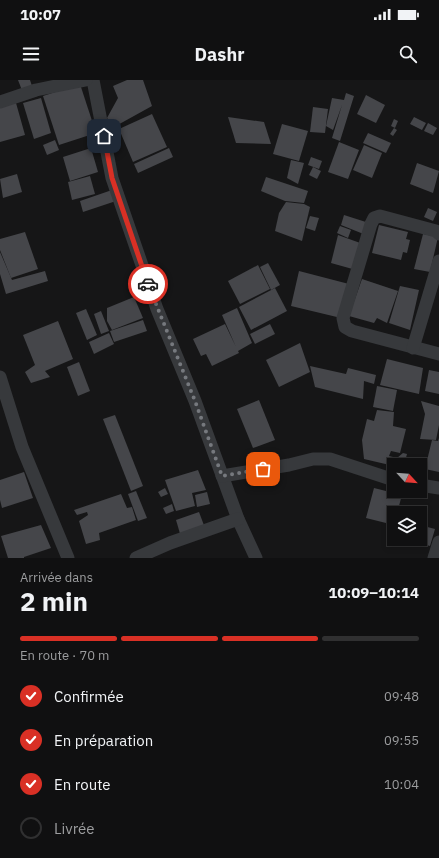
<!DOCTYPE html>
<html lang="fr">
<head>
<meta charset="utf-8">
<style>
	:root { --surface:#101011; --page:#1e1e1f; --text:#f1f3f6; --muted:#9c9d9f; --line:#303031; --accent:#d93025 }
	body { margin:0; font-family:"IBM Plex Sans",sans-serif; background:var(--page); color:var(--text); height:100vh; display:flex; flex-direction:column; font-size:15px; white-space:nowrap }
	* { box-sizing:border-box; margin:0 }
	p { font-size:13px; color:var(--muted) }
	.icon { flex:none; width:22px; height:22px; fill:none; stroke:currentColor; stroke-width:2; stroke-linecap:round; stroke-linejoin:round }
	.map { position:relative; height:478px; overflow:hidden }
	.panel { display:flex; flex-direction:column; background:var(--surface); flex:1 }
	.panel>* { flex:none }
	.needle { width:26px; rotate:116deg }
	.tools { position:absolute; left:387px; top:378px; display:grid; gap:8px }
	.tools a { display:grid; place-items:center; width:40px; height:40px; border-radius:0px; background:var(--surface); box-shadow:0 2px 6px #0003,0 0 0 1px var(--line); font-size:20px }
	.pin { position:absolute; display:grid; place-items:center; width:34px; height:34px; color:#fff; margin:-17px; border-radius:8px; box-shadow:0 2px 6px #0006 }
	.courier { position:absolute; display:grid; place-items:center; width:40px; height:40px; margin:-20px; border:3px solid #d93025; border-radius:50%; background:#fff; color:#222; box-shadow:0 1px 5px #0007 }
	.overview em { font-style:normal; font-weight:700 }
	.overview div { display:flex; flex-direction:column-reverse }
	.overview { display:flex; align-items:center; justify-content:space-between; height:68px; padding:0 20px }
	h1 { font-size:26px; font-weight:700; line-height:30px }
	.bar { display:grid; grid-template-columns:repeat(4,1fr); gap:6px 4px; align-content:center; height:48px; padding:0 20px }
	.bar i { height:5px; border-radius:3px; background:var(--line) }
	.bar .current { background:var(--accent) }
	.bar p { grid-column:span 4 }
	ol { padding:0 20px; list-style:none }
	li { display:flex; align-items:center; gap:12px; height:44px }
	li p { margin-inline-start:auto }
	li .icon { padding:4px; border-radius:50%; background:var(--accent); color:#fff; stroke-width:4 }
	li:last-child { color:var(--muted) }
	li i { width:22px; height:22px; border:2px solid var(--line); border-radius:50% }
	.status { display:flex; justify-content:space-between; align-items:center; height:28px; padding:0 20px; background:var(--surface); direction:ltr }
	.status svg { height:11px; fill:currentColor }
	header { display:flex; justify-content:space-between; align-items:center; height:52px; padding:0 20px; background:var(--surface); font-size:18px; font-weight:700 }
	.map>svg:first-child { display:block }
</style>
</head>
<body>
<div class="status"><b>10:07</b><svg viewBox="0 0 49 12"><path d="M0 12V9h3v3zM5 12V6h3v6zM10 12V3h3v9zM15 12V0h3v12zM26 1h20v11H26zM47 4h2v5h-2z"/></svg></div>
<header><svg class="icon" aria-label="menu" viewBox="0 0 24 24"><path d="M4 6h16M4 12h16M4 18h16"/></svg>Dashr<svg class="icon" aria-label="search" viewBox="0 0 24 24"><circle cx="10" cy="10" r="6"/><path d="M15 15l6 6"/></svg></header>
<div class="map">
<svg width="439" height="478" viewBox="0 0 439 478">
	<rect width="100%" height="100%" fill="#161617"/>
	<g fill="#45464a">
		<polygon points="18,0 30,0 33,9 23,13"/>
		<polygon points="127,0 143,0 152,26 114,47 107,38 118,18 113,6"/>
		<polygon points="80,4 96,53 59,65 43,16"/>
		<polygon points="346,13 354,16 340,61 332,58 342,25 333,50 326,46 332,18 344,20"/>
		<polygon points="366,15 385,25 376,43 357,34"/>
		<polygon points="41,18 51,53 34,59 23,23"/>
		<polygon points="16,23 25,55 0,62 0,27"/>
		<polygon points="313,27 328,29 325,53 310,52"/>
		<polygon points="152,34 167,67 133,82 119,49"/>
		<polygon points="228,37 264,42 271,64 236,63"/>
		<polygon points="414,37 426,43 422,50 410,44"/>
		<polygon points="394,39 398,41 395,48 391,46"/>
		<polygon points="428,43 437,48 433,55 424,51"/>
		<polygon points="282,44 308,51 299,81 273,74"/>
		<polygon points="394,48 397,50 393,56 390,54"/>
		<polygon points="368,53 391,63 386,73 363,63"/>
		<polygon points="55,60 59,70 47,75 43,65"/>
		<polygon points="339,62 359,70 348,99 328,92"/>
		<polygon points="364,65 382,73 372,98 353,90"/>
		<polygon points="91,68 98,92 70,101 63,77"/>
		<polygon points="169,68 173,77 138,93 134,84"/>
		<polygon points="311,77 322,81 319,89 308,85"/>
		<polygon points="291,80 304,83 298,104 287,98"/>
		<polygon points="417,83 439,91 433,113 410,104"/>
		<polygon points="313,87 321,91 317,99 309,95"/>
		<polygon points="17,94 22,112 3,118 0,99"/>
		<polygon points="90,96 95,114 72,120 68,102"/>
		<polygon points="266,97 308,111 304,123 285,121 261,111"/>
		<polygon points="112,110 116,121 83,132 80,121"/>
		<polygon points="286,122 304,124 310,127 302,161 275,151 279,133"/>
		<polygon points="428,128 437,132 433,141 424,137"/>
		<polygon points="344,135 369,143 366,155 341,145"/>
		<polygon points="310,136 319,138 315,151 306,148"/>
		<polygon points="379,145 408,152 406,159 410,160 407,173 403,172 401,180 372,173"/>
		<polygon points="340,146 351,150 348,158 337,153"/>
		<polygon points="25,152 38,189 11,198 0,170 0,159"/>
		<polygon points="423,154 438,157 430,192 414,189"/>
		<polygon points="338,155 363,164 356,190 331,183"/>
		<polygon points="0,172 12,200 45,191 48,201 6,214 0,194"/>
		<polygon points="268,183 280,205 271,210 260,187"/>
		<polygon points="258,185 270,209 240,224 228,201"/>
		<polygon points="299,191 349,204 341,238 291,226"/>
		<polygon points="362,199 398,211 387,243 377,238 374,243 349,236"/>
		<polygon points="400,206 419,210 410,250 389,243"/>
		<polygon points="275,208 287,231 251,250 239,227"/>
		<polygon points="134,217 143,238 112,250 107,241 107,228"/>
		<polygon points="237,228 252,263 238,271 239,273 212,286 206,274 201,276 193,259 225,244 236,267 222,235"/>
		<polygon points="86,229 97,255 87,260 76,233"/>
		<polygon points="101,231 109,251 101,254 94,234"/>
		<polygon points="143,240 147,251 114,262 110,251"/>
		<polygon points="58,241 73,279 45,291 50,297 31,303 25,292 35,285 23,255"/>
		<polygon points="270,244 275,254 255,264 250,254"/>
		<polygon points="109,253 114,264 94,274 89,262"/>
		<polygon points="300,263 310,292 279,307 266,280"/>
		<polygon points="387,279 423,288 419,314 380,305"/>
		<polygon points="79,282 90,311 78,316 67,287"/>
		<polygon points="310,286 346,294 348,288 376,295 374,304 364,301 363,319 315,307"/>
		<polygon points="429,290 439,292 439,314 425,311"/>
		<polygon points="377,306 397,310 393,331 373,327"/>
		<polygon points="259,320 275,360 253,368 237,329"/>
		<polygon points="421,321 439,326 439,345 436,360 420,359 425,334"/>
		<polygon points="377,330 394,332 393,346 406,349 400,373 391,371 389,376 397,378 403,373 407,374 404,385 394,385 394,386 364,379 362,360 367,339 374,341"/>
		<polygon points="115,335 143,406 131,411 103,339"/>
		<polygon points="439,358 439,392 425,389 432,360 438,361"/>
		<polygon points="198,390 206,410 192,413 195,426 176,431 165,400"/>
		<polygon points="24,392 33,418 2,428 0,420 0,400"/>
		<polygon points="165,408 168,414 161,417 158,412"/>
		<polygon points="374,408 402,415 397,433 394,433 394,445 366,438"/>
		<polygon points="136,411 147,438 138,441 128,414"/>
		<polygon points="207,412 210,424 197,427 195,415"/>
		<polygon points="121,414 127,428 132,427 136,440 99,453 100,460 86,464 79,441 88,435 87,432 77,435 74,430"/>
		<polygon points="172,424 174,431 166,434 163,428"/>
		<polygon points="199,432 205,448 181,457 176,440"/>
		<polygon points="41,445 51,468 24,477 24,478 8,478 1,456"/>
		<polygon points="420,445 435,449 430,466 406,459 420,459"/>
	</g>
	<g fill="none" stroke-linecap="round" stroke-linejoin="round">
		<g stroke="#37393c" stroke-width="13">
			<polyline points="93,0 112,98 157,229 195,321 238,439 256,478"/>
			<polyline points="0,22 36,10 86,0"/>
			<polyline points="439,154 436,151 380,136 374,138 371,144 343,238 345,247 352,251 439,274"/>
			<polyline points="413,268 439,181"/>
			<polyline points="0,297 22,367 68,478"/>
			<polyline points="222,396 289,385 313,379 330,379 394,400"/>
			<polyline points="420,405 439,408"/>
			<polyline points="136,478 170,463 238,439"/>
			<polyline points="434,478 439,462"/>
		</g>
	</g>
	<g fill="none" stroke-linecap="round" stroke-linejoin="round">
		<polyline stroke="#76797e" stroke-width="4" stroke-dasharray="0 7.2" points="148,204 195,321 222,396 263,389"/>
		<polyline stroke="#d93025" stroke-width="5" points="104,56 112,98 148,204"/>
	</g>
</svg>
<div class="tools">
<a><svg class="needle" viewBox="-14 -14 28 28"><path d="M0-13l5 13h-10z" fill="#e53935"/><path d="M0 13l5-13h-10z" fill="#9c9d9f"/></svg></a>
<a><svg class="icon" aria-label="layers" viewBox="0 0 24 24"><path d="M12 4l9 5-9 5-9-5zM3 14l9 5 9-5"/></svg></a>
</div>
<div class="pin" style="left:263px;top:389px;background:#ea580c"><svg class="icon" aria-label="bag" viewBox="0 0 24 24"><path d="M5 8h14l-1 12H6zM9 8a3 3 0 0 1 6 0"/></svg></div>
<div class="pin" style="left:104px;top:56px;background:#1f2937"><svg class="icon" aria-label="home" viewBox="0 0 24 24"><path d="M3 11l9-7 9 7M6 9v11h12V9"/></svg></div>
<div class="courier" style="left:148px;top:204px"><svg class="icon" aria-label="car" viewBox="0 0 24 24"><path d="M5 17H2v-5l4-1 3-4h7l3 4 3 1v5h-3M9 17h6M6 11h13"/><circle cx="7" cy="17" r="2"/><circle cx="17" cy="17" r="2"/></svg></div>
</div>
<section class="panel">
<div class="overview"><div><h1>2 min</h1><p>Arrivée dans</p></div><em>10:09–10:14</em></div>
<div class="bar"><i class="current"></i><i class="current"></i><i class="current"></i><i></i><p>En route · 70 m</p></div>
<ol>
<li><svg class="icon" aria-label="check" viewBox="0 0 24 24"><path d="M5 12l5 5 9-10"/></svg>Confirmée<p>09:48</p></li>
<li><svg class="icon" aria-label="check" viewBox="0 0 24 24"><path d="M5 12l5 5 9-10"/></svg>En préparation<p>09:55</p></li>
<li><svg class="icon" aria-label="check" viewBox="0 0 24 24"><path d="M5 12l5 5 9-10"/></svg>En route<p>10:04</p></li>
<li><i></i>Livrée</li>
</ol>
</section>
</body>
</html>
